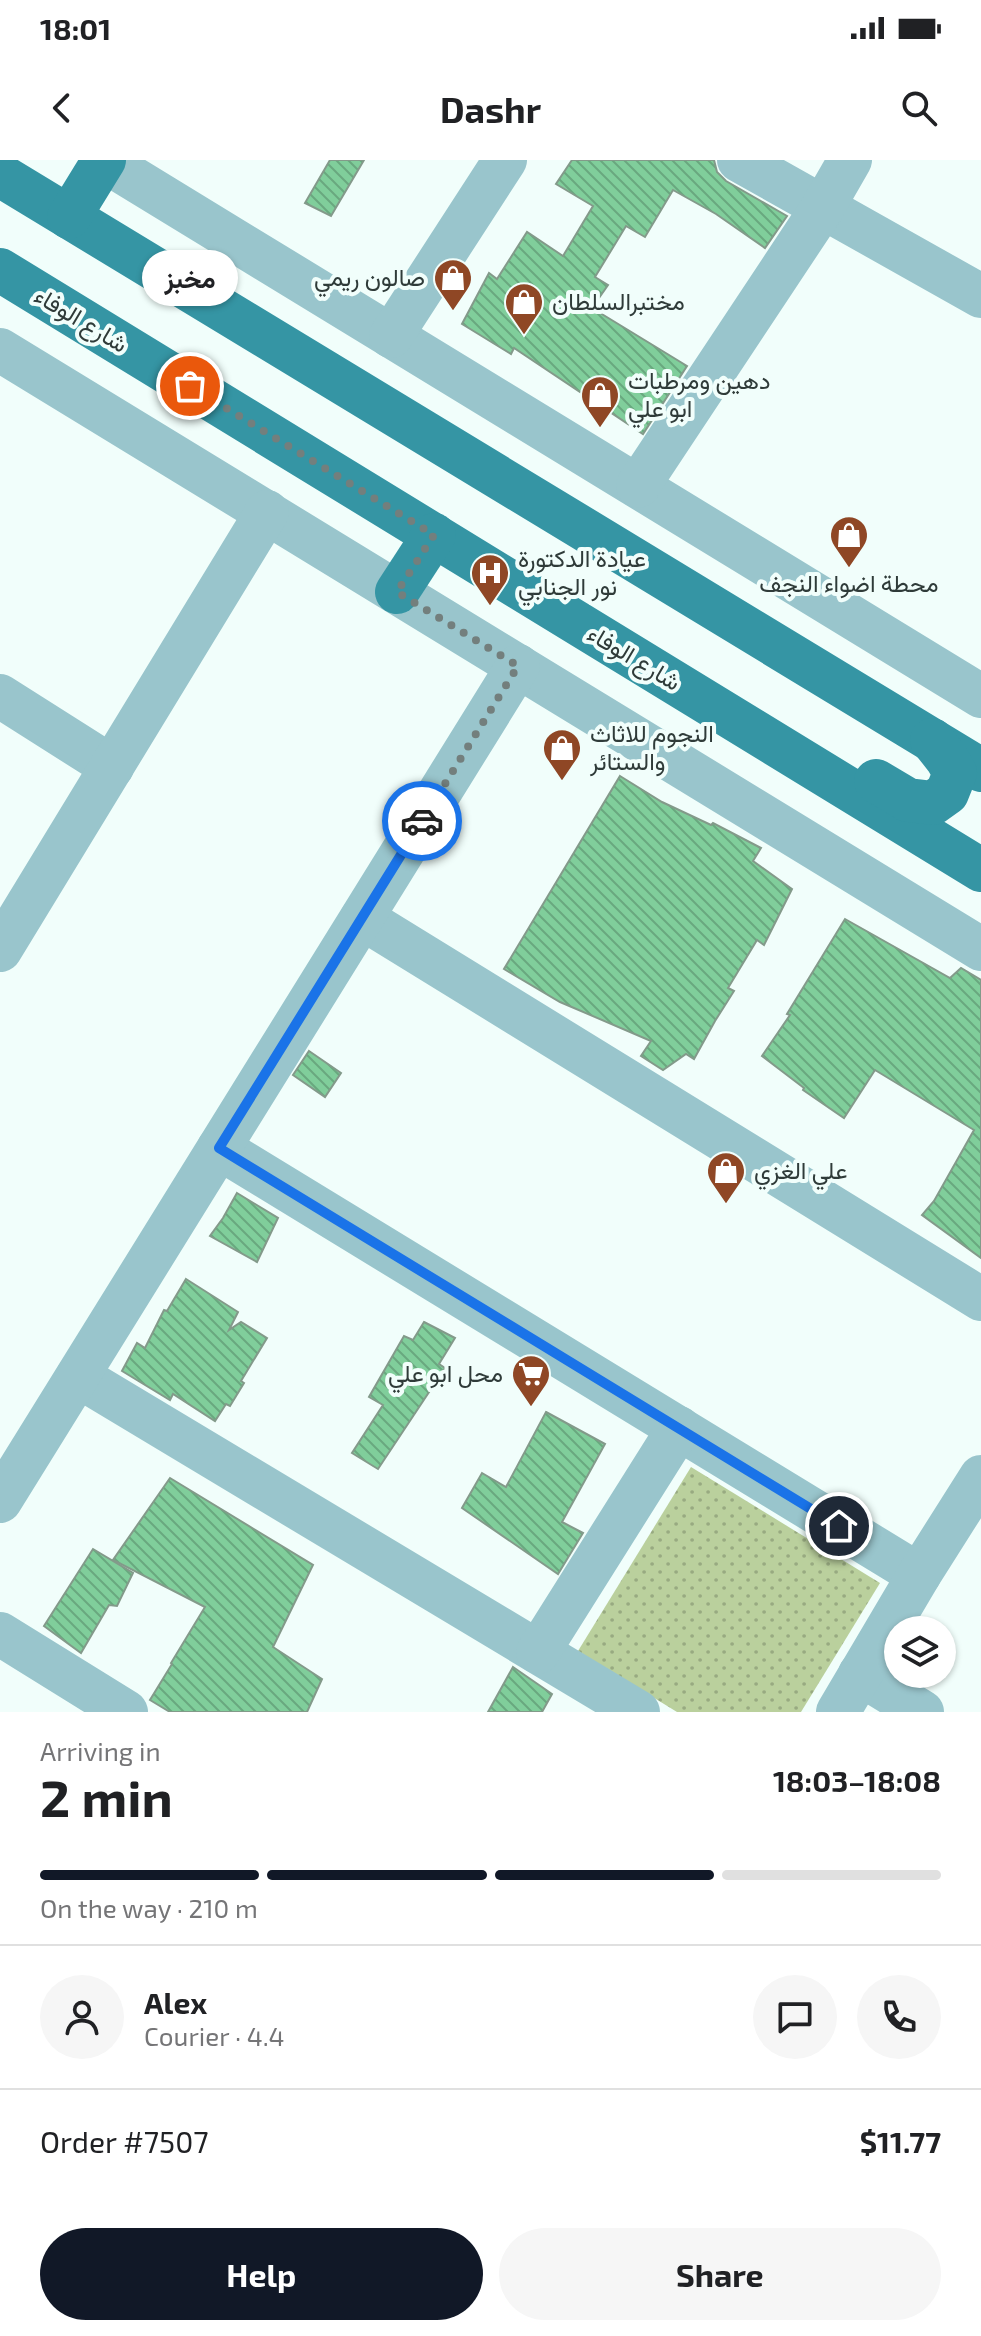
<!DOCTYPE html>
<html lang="en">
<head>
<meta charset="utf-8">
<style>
	:root { --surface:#fff; --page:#f6f6f6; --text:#202124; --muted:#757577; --line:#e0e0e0; --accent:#111827 }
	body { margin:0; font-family:"Exo 2",Vazirmatn,sans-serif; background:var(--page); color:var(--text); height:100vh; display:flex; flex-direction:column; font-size:30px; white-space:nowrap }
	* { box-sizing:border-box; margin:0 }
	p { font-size:26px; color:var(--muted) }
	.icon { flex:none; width:44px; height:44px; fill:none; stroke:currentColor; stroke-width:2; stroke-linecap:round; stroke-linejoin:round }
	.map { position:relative; height:1552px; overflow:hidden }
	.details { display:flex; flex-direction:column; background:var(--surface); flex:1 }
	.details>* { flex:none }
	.controls { position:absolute; left:884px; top:1456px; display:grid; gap:16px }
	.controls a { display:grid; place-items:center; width:72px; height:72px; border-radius:50%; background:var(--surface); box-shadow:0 2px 6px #0004; font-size:40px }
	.pin { position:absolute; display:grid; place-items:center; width:68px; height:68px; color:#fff; margin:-34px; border:4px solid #fff; border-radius:50%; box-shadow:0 2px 8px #0007 }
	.courier { position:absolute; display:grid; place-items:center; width:80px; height:80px; margin:-40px; border:6px solid #1a73e8; border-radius:50%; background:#fff; color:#222; box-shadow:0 2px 10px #0007 }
	.bubble { position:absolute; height:56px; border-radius:28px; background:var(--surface); box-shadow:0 2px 6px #0004; font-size:26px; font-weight:700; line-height:56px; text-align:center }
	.head em { font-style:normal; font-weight:700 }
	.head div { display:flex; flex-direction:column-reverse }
	.head { display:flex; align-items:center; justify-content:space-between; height:136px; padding:0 40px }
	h1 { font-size:52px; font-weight:700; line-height:60px }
	.bar { display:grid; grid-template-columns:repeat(4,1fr); gap:12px 8px; align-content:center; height:96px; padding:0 40px }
	.bar i { height:10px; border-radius:6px; background:var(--line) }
	.bar .on { background:var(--accent) }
	.bar p { grid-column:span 4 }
	.line { display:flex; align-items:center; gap:20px; padding:0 40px; border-top:2px solid var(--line) }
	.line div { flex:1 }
	.round { display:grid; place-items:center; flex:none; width:84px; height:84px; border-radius:42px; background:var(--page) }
	.primary-button { display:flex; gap:16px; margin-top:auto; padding:16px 40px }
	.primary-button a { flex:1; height:92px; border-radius:48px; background:var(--accent); color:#fff; font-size:32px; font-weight:700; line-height:92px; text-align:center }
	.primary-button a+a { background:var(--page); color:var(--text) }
	.status { display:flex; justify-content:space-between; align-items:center; height:56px; padding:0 40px; background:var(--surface); direction:ltr }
	.status svg { height:22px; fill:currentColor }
	header { display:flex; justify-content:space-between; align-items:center; height:104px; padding:0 40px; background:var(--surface); font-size:36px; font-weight:700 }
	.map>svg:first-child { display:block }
</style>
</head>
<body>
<div class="status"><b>18:01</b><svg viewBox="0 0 49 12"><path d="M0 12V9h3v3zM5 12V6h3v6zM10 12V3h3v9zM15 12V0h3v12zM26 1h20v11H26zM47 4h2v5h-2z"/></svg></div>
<header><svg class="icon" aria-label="back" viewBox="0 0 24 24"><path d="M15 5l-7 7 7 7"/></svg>Dashr<svg class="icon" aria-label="search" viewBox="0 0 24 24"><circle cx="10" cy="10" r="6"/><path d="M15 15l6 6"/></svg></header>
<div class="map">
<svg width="981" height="1552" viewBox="0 0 981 1552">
	<defs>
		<pattern id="park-dots" width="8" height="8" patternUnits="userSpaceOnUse" patternTransform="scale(2)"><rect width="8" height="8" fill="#bad09d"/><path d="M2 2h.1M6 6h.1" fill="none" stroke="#98aa81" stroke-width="1.8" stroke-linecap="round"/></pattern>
		<pattern id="building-back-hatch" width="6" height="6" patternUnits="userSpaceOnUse" patternTransform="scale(2)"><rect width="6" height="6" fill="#80ce9b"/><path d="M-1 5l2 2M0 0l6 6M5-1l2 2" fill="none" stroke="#69a87f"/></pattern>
	</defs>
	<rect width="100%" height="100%" fill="#f1fefb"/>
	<polygon fill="url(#park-dots)" points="691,1307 880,1423 801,1552 677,1552 578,1491"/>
	<g fill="url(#building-back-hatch)" stroke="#839a8a" stroke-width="2">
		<polygon points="330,0 364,0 331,56 305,43"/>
		<polygon points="572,0 714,0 717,12 726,21 787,56 765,88 716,54 673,30 645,77 626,66 595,117 608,125 592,148 687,206 643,274 514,188 511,194 462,164 489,113 497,119 527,72 563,96 593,46 556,24"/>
		<polygon points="620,616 662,642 711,665 713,663 761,688 753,701 792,729 764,785 757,780 728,828 734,831 715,861 694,899 686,894 663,910 641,896 651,881 560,842 504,809"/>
		<polygon points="845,759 950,818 961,808 981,820 981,1098 922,1055 934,1041 974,970 875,910 844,958 803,930 804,928 762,896 790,855 787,854"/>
		<polygon points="309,891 341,913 325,937 293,915"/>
		<polygon points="237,1033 278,1058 257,1102 210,1076 223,1058"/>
		<polygon points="186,1119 238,1152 229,1170 241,1162 267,1178 241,1221 244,1223 230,1246 226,1244 215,1261 173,1234 170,1240 122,1211 137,1183 145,1188 164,1150 167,1151"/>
		<polygon points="424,1162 455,1178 439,1204 445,1208 378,1309 352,1293 383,1245 369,1237 404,1176 413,1180"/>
		<polygon points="546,1252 605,1284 562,1362 583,1373 558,1414 462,1348 482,1313 506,1327"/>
		<polygon points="170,1318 313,1405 273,1487 322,1519 307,1552 170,1552 150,1540 172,1504 171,1503 205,1447 113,1400"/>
		<polygon points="93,1389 133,1413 117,1446 109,1445 81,1493 44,1466"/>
		<polygon points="513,1507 552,1534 542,1552 488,1552"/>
	</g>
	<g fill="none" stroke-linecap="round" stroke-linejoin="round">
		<g stroke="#99c5cc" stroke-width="44">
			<polyline points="103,0 981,536"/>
			<polyline points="739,0 981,136"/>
			<polyline points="391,176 505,0"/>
			<polyline points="0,190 981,789"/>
			<polyline points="638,326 823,47 850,0"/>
			<polyline points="0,536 112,607"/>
			<polyline points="362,758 981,1139"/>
			<polyline points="0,790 267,352"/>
			<polyline points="219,988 919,1415"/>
			<polyline points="78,1216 638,1552"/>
			<polyline points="0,1341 518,506"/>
			<polyline points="0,1474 126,1552"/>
			<polyline points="538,1492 679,1268"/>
			<polyline points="860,1514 922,1552"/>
			<polyline points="838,1552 919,1415 981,1317"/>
		</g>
		<g stroke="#3595a4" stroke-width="44">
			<polyline points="0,15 981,610"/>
			<polyline points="69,57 104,0"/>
			<polyline points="0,110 981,710"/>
			<polyline points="397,432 434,375"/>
			<polyline points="876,621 908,640 933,643 947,633 955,613 947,599 932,580"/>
		</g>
	</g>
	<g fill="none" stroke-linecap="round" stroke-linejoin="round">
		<polyline stroke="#737f7d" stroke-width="8" stroke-dasharray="0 14.4" points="190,226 434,375 397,432 518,506 422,661"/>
		<polyline stroke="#1a73e8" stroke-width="10" points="422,661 219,988 839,1366"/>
	</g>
	<defs>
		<g id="shop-pin" transform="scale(2)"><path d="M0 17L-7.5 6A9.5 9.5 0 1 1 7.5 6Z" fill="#8f4725" stroke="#f1fefb"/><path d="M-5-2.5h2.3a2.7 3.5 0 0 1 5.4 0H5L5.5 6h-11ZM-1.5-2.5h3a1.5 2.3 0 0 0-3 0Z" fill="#fff"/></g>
		<g id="hospital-pin" transform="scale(2)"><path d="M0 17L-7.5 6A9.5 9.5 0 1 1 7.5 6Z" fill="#8f4725" stroke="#f1fefb"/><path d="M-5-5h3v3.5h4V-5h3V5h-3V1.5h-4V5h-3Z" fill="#fff"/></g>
		<g id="supermarket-pin" transform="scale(2)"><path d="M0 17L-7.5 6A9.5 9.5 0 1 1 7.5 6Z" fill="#8f4725" stroke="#f1fefb"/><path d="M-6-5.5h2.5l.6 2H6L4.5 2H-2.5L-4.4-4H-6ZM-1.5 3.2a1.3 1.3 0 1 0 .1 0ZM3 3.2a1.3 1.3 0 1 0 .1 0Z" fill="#fff"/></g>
	</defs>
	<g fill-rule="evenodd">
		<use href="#shop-pin" x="453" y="118"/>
		<use href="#shop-pin" x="524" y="142"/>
		<use href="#shop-pin" x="600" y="235"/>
		<use href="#shop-pin" x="849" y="375"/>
		<use href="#hospital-pin" x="490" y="413"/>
		<use href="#shop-pin" x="562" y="588"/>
		<use href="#shop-pin" x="726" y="1011"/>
		<use href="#supermarket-pin" x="531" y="1214"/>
	</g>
	<g text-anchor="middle" stroke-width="8" stroke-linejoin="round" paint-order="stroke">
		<g font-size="24" fill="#2f3b39" stroke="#f1fefb" text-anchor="start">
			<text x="425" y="126" text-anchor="end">صالون ريمي</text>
			<text x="552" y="150">مختبرالسلطان</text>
			<text x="628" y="229">دهين ومرطبات<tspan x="628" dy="28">ابو علي</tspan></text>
			<text x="518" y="407">عيادة الدكتورة<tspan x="518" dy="28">نور الجنابي</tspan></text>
			<text x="849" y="432" text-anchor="middle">محطة اضواء النجف</text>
			<text x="590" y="582">النجوم للاثاث<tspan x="590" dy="28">والستائر</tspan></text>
			<text x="754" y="1019">علي الغزي</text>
			<text x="503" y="1222" text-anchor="end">محل ابو علي</text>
		</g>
		<g font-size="24" fill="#2f3b39" stroke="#f1fefb">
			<text transform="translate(81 160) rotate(31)" y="8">شارع الوفاء</text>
			<text transform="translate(634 498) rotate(31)" y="8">شارع الوفاء</text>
		</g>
	</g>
</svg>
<div class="controls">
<a><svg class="icon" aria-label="layers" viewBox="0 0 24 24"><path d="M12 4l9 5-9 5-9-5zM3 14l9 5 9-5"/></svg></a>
</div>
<div class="pin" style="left:190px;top:226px;background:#ea580c"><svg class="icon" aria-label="bag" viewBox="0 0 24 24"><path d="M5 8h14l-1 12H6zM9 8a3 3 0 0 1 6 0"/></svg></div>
<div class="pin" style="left:839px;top:1366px;background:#1f2937"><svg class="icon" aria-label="home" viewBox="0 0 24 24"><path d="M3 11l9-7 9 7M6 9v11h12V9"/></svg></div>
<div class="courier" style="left:422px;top:661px"><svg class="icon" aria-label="car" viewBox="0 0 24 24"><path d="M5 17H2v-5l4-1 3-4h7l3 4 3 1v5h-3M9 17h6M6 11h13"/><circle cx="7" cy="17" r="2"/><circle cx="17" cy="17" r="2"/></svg></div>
<div class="bubble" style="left:142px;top:90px;width:96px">مخبز</div>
</div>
<section class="details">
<div class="head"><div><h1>2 min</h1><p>Arriving in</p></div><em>18:03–18:08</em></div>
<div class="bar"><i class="on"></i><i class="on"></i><i class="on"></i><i></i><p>On the way · 210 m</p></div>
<div class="line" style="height:144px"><a class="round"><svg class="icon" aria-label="person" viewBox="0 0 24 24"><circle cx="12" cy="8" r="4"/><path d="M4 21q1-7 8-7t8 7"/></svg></a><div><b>Alex</b><p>Courier · 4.4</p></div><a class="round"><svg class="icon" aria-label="chat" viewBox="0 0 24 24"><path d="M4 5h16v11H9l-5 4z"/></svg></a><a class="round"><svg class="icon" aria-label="phone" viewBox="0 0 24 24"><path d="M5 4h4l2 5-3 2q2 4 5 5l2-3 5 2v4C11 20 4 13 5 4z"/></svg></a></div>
<div class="line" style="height:104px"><div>Order #7507</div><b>$11.77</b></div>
<div class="primary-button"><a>Help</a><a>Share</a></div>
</section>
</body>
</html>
